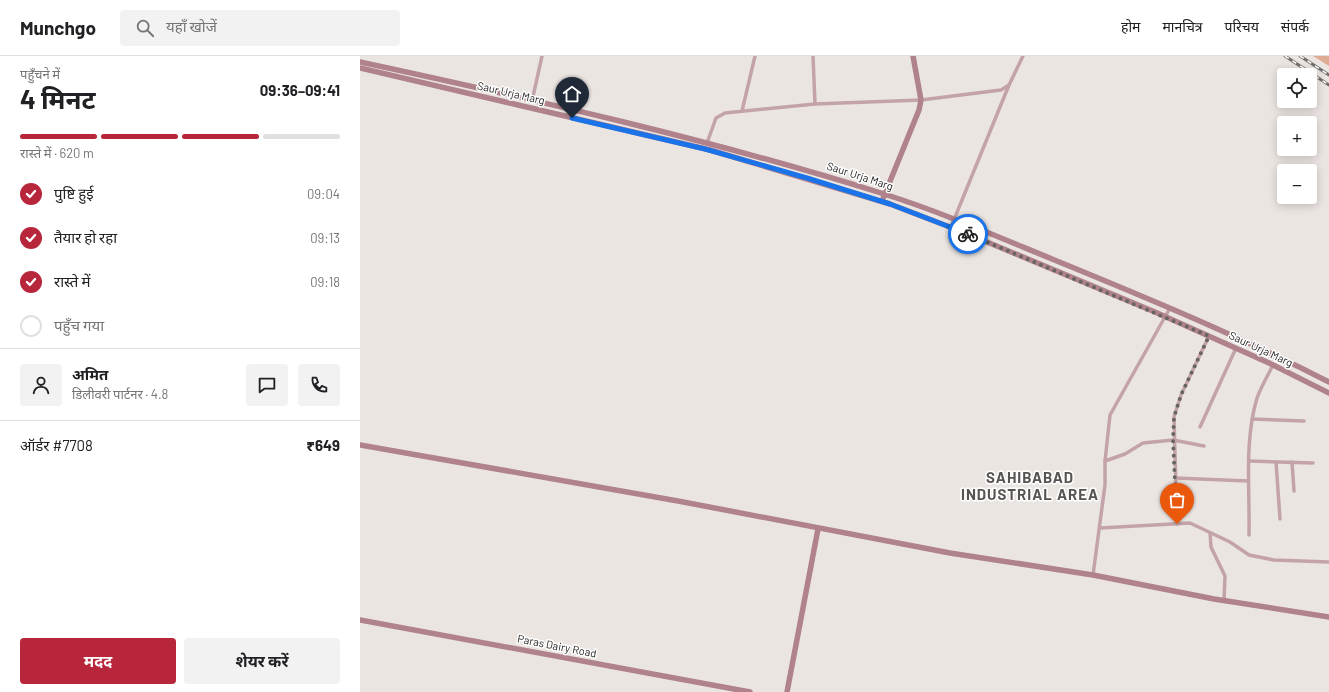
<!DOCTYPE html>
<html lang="hi">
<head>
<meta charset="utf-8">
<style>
	:root { --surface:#fff; --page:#f2f2f2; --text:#202124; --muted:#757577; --line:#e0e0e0; --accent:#b8263b }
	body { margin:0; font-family:Barlow,"Noto Sans Devanagari",sans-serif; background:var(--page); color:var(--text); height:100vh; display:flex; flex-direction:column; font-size:15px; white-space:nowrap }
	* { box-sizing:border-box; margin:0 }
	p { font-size:13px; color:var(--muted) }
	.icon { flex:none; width:22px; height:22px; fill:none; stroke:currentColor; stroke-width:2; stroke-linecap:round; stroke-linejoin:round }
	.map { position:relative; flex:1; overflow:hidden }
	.details { display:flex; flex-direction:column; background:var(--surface); width:360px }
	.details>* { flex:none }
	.buttons { position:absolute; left:917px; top:12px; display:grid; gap:8px }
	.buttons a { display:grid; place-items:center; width:40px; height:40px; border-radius:4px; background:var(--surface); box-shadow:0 2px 10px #0003; font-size:20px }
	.pin { position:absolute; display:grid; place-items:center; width:34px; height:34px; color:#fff; margin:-41px -17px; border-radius:50% 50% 50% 0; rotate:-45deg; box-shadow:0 0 4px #0007 }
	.pin .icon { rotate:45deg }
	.courier { position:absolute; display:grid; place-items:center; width:40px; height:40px; margin:-20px; border:3px solid #1a73e8; border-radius:50%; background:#fff; color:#222; box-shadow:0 1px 5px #0007 }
	.summary em { font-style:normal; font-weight:700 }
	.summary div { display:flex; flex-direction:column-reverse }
	.summary { display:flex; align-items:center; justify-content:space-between; height:68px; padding:0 20px }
	h1 { font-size:26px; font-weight:700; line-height:30px }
	.bar { display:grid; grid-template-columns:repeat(4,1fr); gap:6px 4px; align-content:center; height:48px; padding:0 20px }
	.bar i { height:5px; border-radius:3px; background:var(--line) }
	.bar .current { background:var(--accent) }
	.bar p { grid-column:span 4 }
	.line { display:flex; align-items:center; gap:10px; padding:0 20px; border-top:1px solid var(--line) }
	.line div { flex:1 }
	.round { display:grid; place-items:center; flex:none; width:42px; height:42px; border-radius:4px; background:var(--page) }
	ol { padding:0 20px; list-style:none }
	li { display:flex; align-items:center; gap:12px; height:44px }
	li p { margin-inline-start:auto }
	li .icon { padding:4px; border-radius:50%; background:var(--accent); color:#fff; stroke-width:4 }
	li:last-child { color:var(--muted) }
	li i { width:22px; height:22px; border:2px solid var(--line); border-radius:50% }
	.button { display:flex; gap:8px; margin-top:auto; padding:8px 20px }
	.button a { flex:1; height:46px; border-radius:4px; background:var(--accent); color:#fff; font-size:16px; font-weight:700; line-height:46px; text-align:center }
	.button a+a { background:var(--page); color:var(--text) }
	header { display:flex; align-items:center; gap:24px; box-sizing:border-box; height:56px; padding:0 20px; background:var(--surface); border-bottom:1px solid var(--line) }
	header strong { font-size:19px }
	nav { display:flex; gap:22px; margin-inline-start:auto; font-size:14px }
	.search { width:280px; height:36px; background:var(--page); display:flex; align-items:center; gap:10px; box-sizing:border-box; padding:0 14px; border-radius:4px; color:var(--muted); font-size:15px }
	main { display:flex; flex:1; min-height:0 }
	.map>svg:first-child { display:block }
</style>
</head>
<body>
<header>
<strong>Munchgo</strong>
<div class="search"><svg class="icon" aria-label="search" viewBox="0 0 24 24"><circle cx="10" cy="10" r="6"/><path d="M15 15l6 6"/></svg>यहाँ खोजें</div>
<nav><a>होम</a><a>मानचित्र</a><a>परिचय</a><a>संपर्क</a></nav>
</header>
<main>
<section class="details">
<div class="summary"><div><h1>4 मिनट</h1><p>पहुँचने में</p></div><em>09:36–09:41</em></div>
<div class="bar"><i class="current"></i><i class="current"></i><i class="current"></i><i></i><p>रास्ते में · 620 m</p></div>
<ol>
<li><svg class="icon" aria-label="check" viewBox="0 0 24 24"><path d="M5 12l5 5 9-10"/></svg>पुष्टि हुई<p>09:04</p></li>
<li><svg class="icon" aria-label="check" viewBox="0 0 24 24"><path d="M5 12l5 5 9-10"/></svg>तैयार हो रहा<p>09:13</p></li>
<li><svg class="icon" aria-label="check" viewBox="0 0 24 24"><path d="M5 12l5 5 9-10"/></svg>रास्ते में<p>09:18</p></li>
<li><i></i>पहुँच गया</li>
</ol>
<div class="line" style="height:72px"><a class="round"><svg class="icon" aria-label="person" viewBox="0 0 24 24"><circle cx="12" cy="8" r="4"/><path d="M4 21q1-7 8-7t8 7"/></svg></a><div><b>अमित</b><p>डिलीवरी पार्टनर · 4.8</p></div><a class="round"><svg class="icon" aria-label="chat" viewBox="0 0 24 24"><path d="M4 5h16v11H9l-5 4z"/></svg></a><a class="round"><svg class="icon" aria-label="phone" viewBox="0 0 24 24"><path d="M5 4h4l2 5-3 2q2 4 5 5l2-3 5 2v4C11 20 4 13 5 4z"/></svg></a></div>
<div class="line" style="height:52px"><div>ऑर्डर #7708</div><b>₹649</b></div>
<div class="button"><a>मदद</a><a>शेयर करें</a></div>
</section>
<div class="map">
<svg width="969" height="636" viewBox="0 0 969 636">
	<rect width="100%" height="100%" fill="#ebe5e2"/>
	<polygon fill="#dfab93" points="953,0 969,0 969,10"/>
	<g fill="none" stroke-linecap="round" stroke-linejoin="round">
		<g stroke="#c3a3a9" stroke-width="3.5">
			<polyline points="453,0 455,48"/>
			<polyline points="172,45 182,0"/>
			<polyline points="382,55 395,0"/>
			<polyline points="347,87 356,62 365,57 455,48 561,44 641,34 649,29"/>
			<polyline points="591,171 649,29 663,0"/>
			<polyline points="892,363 944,365"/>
			<polyline points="840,371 876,292"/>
			<polyline points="745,405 765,398 783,387 813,384 844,390"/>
			<polyline points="889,405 953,407"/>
			<polyline points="916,406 920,463"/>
			<polyline points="932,406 934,435"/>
			<polyline points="816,422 888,425"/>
			<polyline points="817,468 814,361 821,339 849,280"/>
			<polyline points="740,472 830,467 870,486 889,499 914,504 969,506"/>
			<polyline points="850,477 851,491 865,520 864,545"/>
			<path d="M889 479C890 433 884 386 897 342 901 331 908 319 913 309"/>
			<polyline points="733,519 745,429 745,405 750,359 810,252"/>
		</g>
		<g stroke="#b0828b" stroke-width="5.5">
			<path d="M0 6C176 44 353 84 524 138 581 156 636 180 692 203 785 241 879 280 969 326"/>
			<polyline points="0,12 350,94 530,148 608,178 795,256 909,307 969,337"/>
			<polyline points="522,145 559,54 561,44 553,0"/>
			<polyline points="0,389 318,445 590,497 733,519 854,543 969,561"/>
			<polyline points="0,564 390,636"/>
			<polyline points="427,636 458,473"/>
		</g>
		<g stroke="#736f6d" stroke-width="3">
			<g id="rail">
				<polyline points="925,0 969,29"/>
				<polyline points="940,0 969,19"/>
			</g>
		</g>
		<use href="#rail" stroke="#fff" stroke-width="1.5" stroke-dasharray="4.5" stroke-linecap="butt"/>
	</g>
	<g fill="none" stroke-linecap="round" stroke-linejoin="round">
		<polyline stroke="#676462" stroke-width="4" stroke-dasharray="0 7.2" points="608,178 849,280 821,339 814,361 813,384 817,468"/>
		<polyline stroke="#1a73e8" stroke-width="5" points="212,62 345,93 447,122 530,148 608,178"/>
	</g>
	<g text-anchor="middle" stroke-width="3" stroke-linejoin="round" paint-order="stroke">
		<g font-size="11" fill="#201e1d" stroke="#fff">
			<text transform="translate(151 37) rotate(13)" y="4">Saur Urja Marg</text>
			<text transform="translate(500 120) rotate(18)" y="4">Saur Urja Marg</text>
			<text transform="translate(901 293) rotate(25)" y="4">Saur Urja Marg</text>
			<text transform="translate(197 590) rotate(11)" y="4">Paras Dairy Road</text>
		</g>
		<g font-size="15" font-weight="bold" letter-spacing="1" fill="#585351" stroke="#fff">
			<text x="670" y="427">SAHIBABAD<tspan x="670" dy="17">INDUSTRIAL AREA</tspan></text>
		</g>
	</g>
</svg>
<div class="buttons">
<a><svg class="icon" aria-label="locate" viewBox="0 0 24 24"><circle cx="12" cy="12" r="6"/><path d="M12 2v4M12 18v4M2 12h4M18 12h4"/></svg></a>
<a>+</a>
<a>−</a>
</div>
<div class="pin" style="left:817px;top:468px;background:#ea580c"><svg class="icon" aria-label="bag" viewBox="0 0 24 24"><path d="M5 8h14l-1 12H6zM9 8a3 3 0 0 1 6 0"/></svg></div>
<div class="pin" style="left:212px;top:62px;background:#1f2937"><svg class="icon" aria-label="home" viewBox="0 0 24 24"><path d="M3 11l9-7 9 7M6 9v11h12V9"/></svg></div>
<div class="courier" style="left:608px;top:178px"><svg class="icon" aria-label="bike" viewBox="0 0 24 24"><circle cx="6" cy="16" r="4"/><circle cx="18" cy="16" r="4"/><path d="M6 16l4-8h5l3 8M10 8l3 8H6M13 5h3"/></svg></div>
</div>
</main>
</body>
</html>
